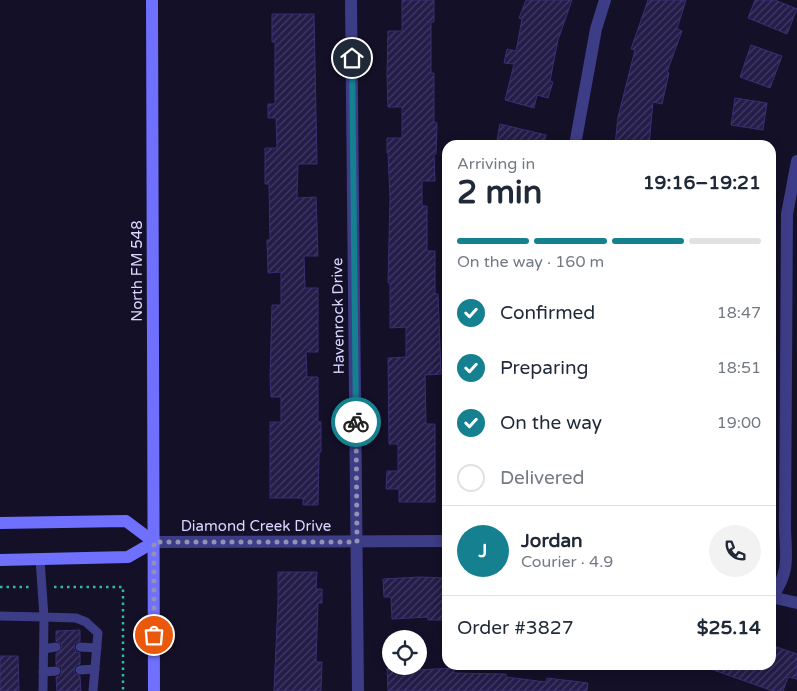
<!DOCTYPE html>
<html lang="en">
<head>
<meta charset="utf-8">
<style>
	:root { --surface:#fff; --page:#f2f2f3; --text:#1f2937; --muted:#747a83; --line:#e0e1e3; --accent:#148090 }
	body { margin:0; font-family:"Varela Round",sans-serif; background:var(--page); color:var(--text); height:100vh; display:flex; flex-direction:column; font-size:19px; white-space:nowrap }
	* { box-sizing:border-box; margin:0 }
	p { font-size:16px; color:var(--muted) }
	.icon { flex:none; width:28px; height:28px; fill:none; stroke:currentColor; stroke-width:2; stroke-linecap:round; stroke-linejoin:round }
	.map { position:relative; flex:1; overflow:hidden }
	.panel { position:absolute; left:442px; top:140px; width:334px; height:530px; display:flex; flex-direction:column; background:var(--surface); border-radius:15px; box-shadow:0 2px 12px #0003 }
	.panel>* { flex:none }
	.tools { position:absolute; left:382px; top:630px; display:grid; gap:10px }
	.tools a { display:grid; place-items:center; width:45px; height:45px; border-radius:50%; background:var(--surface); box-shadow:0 2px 12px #0003; font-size:25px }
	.pin { position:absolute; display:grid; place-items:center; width:42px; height:42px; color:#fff; margin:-21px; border:2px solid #fff; border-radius:50%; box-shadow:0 1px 5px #0007 }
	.courier { position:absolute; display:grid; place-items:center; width:50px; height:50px; margin:-25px; border:4px solid #148090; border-radius:50%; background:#fff; color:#222; box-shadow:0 1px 6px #0007 }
	.overview em { font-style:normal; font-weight:800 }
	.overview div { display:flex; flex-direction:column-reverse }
	.overview { display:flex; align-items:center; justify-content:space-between; height:85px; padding:0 15px }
	h1 { font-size:32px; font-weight:800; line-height:38px }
	.bar { display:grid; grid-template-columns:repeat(4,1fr); gap:8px 5px; align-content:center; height:60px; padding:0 15px }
	.bar i { height:6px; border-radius:4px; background:var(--line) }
	.bar .on { background:var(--accent) }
	.bar p { grid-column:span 4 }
	.line { display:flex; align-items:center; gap:12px; padding:0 15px; border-top:1px solid var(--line) }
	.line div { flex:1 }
	.round { display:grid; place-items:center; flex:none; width:52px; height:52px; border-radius:26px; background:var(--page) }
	ol { padding:0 15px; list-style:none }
	li { display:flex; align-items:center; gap:15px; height:55px }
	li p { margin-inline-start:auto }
	li .icon { padding:5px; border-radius:50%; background:var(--accent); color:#fff; stroke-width:4 }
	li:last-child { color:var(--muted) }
	li i { width:28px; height:28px; border:2px solid var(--line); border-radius:50% }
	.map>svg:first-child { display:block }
</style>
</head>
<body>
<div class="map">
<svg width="797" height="691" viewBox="0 0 797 691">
	<defs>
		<pattern id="building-hatch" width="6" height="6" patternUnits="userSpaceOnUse" patternTransform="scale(1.25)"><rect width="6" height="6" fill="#241c49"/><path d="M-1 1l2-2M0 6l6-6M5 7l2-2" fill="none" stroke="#433c64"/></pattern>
	</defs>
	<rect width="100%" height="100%" fill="#131028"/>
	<g fill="url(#building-hatch)" stroke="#3a2f74">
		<polygon points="402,0 434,0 434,22 431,22 431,73 434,73 434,122 437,123 436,154 434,154 435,181 422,181 422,206 427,206 427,251 435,251 435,294 438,294 441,374 425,375 426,424 435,424 435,502 399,502 399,489 386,489 387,471 398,471 398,444 389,444 388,358 406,357 406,327 390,328 390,283 388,283 390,198 388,153 387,153 387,138 402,138 402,107 388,107 387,74 388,31 402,31"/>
		<polygon points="526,0 572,0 558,40 550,81 553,82 548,98 537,95 534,108 505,100 514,64 504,63 507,49 516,51 522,19 519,18"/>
		<polygon points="648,0 686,0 677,29 682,31 667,72 669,73 662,104 653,102 649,145 615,145 618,117 635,50 631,49"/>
		<polygon points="755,0 775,0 797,9 787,34 748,18"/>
		<polygon points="272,14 314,14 317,164 298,164 297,198 316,197 318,256 304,256 305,288 318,288 318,352 306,352 307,377 318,377 318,422 321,422 321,452 319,452 318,505 303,505 303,498 270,498 270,422 281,422 281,397 271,397 270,377 272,305 281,305 281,272 268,273 267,240 270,240 269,184 265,184 265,148 277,148 276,118 268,118 268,104 275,104 275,42 272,42"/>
		<polygon points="751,45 782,56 770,88 740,77"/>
		<polygon points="735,98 767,103 763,130 731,125"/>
		<polygon points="500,124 546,135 543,145 496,145"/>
		<polygon points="278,572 317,572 316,589 322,589 322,603 318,603 316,662 322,662 321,691 274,691 278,602"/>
		<polygon points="419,577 448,578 448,620 428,620 428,617 392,619 391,597 384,597 383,579"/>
		<polygon points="80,630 80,641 75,643 74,647 76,652 80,653 80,664 76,665 74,670 75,674 80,676 81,691 57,691 56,677 60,676 62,671 61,667 56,665 56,653 60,651 62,646 60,643 56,641 56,631"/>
		<polygon points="771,645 797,654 797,679 788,677 783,691 773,691 705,667 706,665 771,665"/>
		<polygon points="0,656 18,656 19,691 0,691"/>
		<polygon points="416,667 416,670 454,668 454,673 506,674 506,677 546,682 547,678 588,683 587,691 388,691 387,668"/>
	</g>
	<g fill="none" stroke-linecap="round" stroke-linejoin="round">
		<g stroke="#31b9ad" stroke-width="2.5" stroke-dasharray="2.5 4" stroke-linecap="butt">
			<polyline points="0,587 31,587"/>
			<polyline points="54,587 123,587 123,691"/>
		</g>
		<g stroke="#3d3c86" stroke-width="9">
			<polyline points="40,559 44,617 76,618 86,622 98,633 93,691"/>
			<polyline points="0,616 44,617 43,691"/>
			<polyline points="80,647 97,648"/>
			<polyline points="44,649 56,647"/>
			<polyline points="80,670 95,669"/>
			<polyline points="43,672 56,671"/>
		</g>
		<g stroke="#3d3c86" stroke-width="12">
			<polyline points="351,0 358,691"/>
			<polyline points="575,145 596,29 605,0"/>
			<polyline points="154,542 448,541"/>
			<polyline points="771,597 797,603"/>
			<path d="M772 597C790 572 786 557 785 529L787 214 797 161"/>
		</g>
		<g stroke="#6f70fd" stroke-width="12">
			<polyline points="152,0 154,691"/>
			<polyline points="0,523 126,521 154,542"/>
			<polyline points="0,560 128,557 154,542"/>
		</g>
	</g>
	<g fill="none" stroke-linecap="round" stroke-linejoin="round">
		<polyline stroke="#9591b4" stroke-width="5" stroke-dasharray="0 9" points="154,635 154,542 357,542 356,422"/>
		<polyline stroke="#148090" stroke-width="6" points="352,58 356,422"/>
	</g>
	<g text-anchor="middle" stroke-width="5" stroke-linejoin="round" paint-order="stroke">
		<g font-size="15" fill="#dbd7ff" stroke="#131028">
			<text transform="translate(137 271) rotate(-90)" y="5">North FM 548</text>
			<text transform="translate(338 316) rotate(-91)" y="5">Havenrock Drive</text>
			<text x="256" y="531">Diamond Creek Drive</text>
		</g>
	</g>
</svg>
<div class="tools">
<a><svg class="icon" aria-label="locate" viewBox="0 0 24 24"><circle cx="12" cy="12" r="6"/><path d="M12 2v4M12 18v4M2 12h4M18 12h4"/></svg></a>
</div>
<div class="pin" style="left:154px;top:635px;background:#ea580c"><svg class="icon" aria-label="bag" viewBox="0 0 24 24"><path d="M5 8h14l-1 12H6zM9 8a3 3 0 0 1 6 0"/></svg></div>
<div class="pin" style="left:352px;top:58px;background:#1f2937"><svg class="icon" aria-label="home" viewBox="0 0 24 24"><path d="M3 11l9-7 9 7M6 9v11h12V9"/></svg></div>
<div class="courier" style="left:356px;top:422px"><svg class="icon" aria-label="bike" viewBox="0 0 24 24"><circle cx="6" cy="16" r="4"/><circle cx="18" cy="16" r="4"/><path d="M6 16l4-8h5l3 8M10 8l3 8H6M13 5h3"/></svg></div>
<section class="panel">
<div class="overview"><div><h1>2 min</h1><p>Arriving in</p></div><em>19:16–19:21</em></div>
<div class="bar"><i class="on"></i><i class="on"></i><i class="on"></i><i></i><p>On the way · 160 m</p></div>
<ol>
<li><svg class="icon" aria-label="check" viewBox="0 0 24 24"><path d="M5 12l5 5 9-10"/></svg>Confirmed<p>18:47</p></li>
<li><svg class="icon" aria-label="check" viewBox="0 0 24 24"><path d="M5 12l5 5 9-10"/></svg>Preparing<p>18:51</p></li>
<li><svg class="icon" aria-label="check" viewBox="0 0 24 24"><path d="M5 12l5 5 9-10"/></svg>On the way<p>19:00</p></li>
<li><i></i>Delivered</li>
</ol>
<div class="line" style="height:90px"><b class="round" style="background:var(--accent);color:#fff">J</b><div><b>Jordan</b><p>Courier · 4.9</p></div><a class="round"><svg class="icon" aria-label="phone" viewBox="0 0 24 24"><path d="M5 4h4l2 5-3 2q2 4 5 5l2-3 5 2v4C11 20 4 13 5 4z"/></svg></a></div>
<div class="line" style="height:65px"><div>Order #3827</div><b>$25.14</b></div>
</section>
</div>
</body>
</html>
